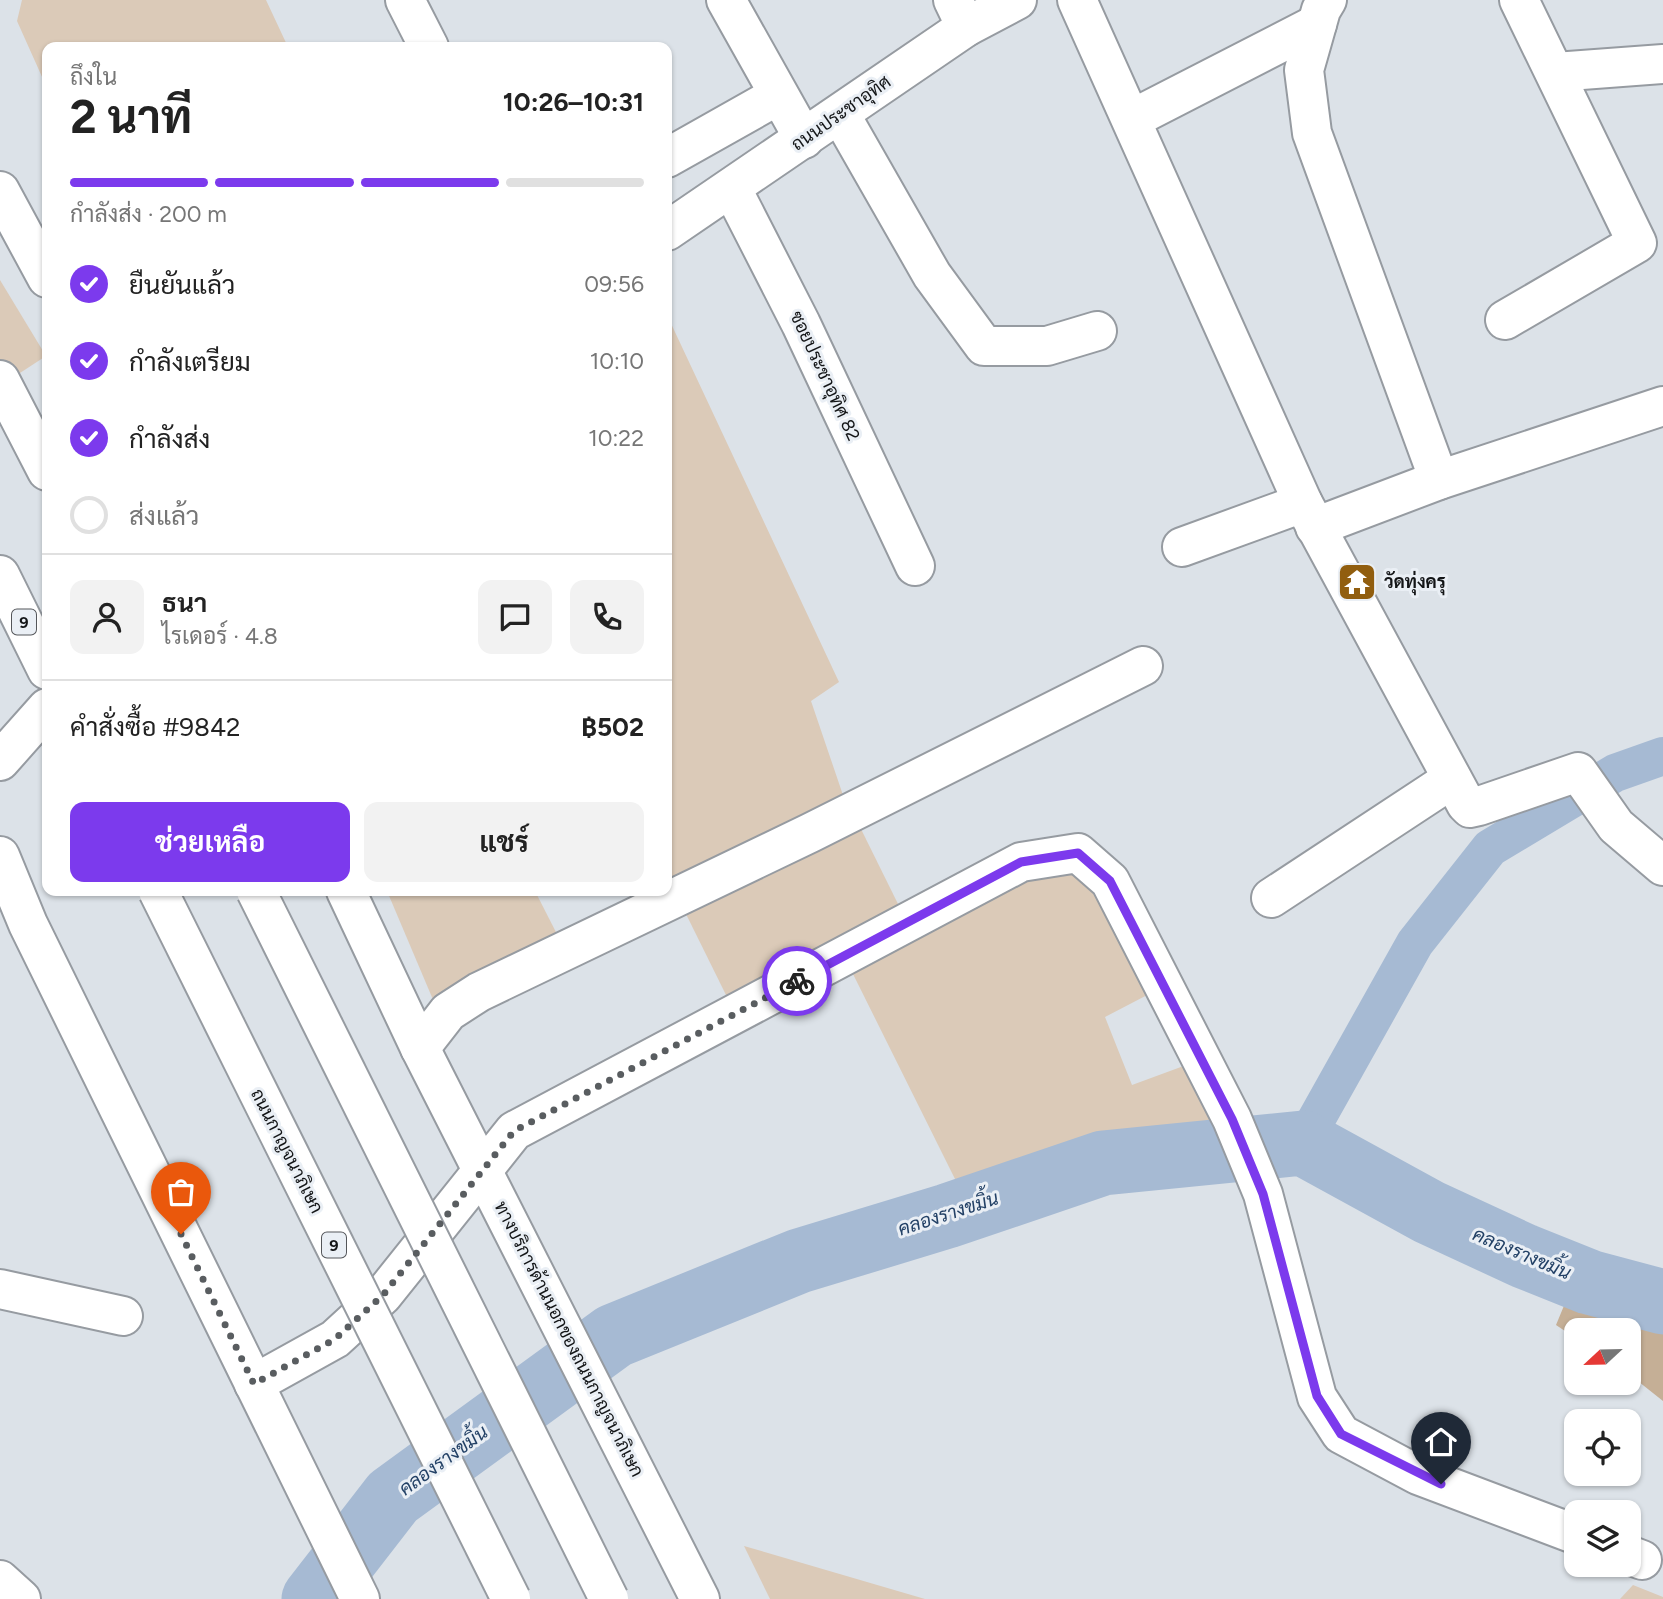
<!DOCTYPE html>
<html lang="th">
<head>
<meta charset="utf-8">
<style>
	:root { --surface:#fff; --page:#f2f2f2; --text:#222; --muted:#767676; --line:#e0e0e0; --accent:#7c3aed }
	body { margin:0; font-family:Figtree,Sarabun,sans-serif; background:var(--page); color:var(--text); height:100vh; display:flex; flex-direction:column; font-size:26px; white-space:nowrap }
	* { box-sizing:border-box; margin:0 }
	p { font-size:23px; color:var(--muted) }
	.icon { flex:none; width:38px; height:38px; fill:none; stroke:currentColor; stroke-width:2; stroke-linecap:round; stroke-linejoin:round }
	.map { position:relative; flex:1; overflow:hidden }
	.sheet { position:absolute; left:42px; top:42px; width:630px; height:854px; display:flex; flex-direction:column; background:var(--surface); border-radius:14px; box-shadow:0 2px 5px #0004 }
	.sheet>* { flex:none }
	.needle { width:46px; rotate:248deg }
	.controls { position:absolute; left:1564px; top:1318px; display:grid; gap:14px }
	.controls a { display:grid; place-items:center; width:77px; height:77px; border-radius:14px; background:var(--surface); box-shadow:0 2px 5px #0004; font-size:35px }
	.pin { position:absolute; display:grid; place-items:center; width:60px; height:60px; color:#fff; margin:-72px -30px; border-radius:50% 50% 50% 0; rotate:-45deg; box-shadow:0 0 7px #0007 }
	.pin .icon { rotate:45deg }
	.courier { position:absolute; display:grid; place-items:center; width:70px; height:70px; margin:-35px; border:5px solid #7c3aed; border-radius:50%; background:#fff; color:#222; box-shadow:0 2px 9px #0007 }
	.head em { font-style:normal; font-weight:700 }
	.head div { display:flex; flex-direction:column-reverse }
	.head { display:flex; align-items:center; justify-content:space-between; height:119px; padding:0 28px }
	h1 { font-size:46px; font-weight:700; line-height:52px }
	.bar { display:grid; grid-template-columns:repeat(4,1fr); gap:10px 7px; align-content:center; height:84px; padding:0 28px }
	.bar i { height:9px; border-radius:5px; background:var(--line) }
	.bar .active { background:var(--accent) }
	.bar p { grid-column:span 4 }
	.line { display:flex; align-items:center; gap:18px; padding:0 28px; border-top:2px solid var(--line) }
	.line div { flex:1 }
	.round { display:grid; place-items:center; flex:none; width:74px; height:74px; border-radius:14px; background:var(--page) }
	ol { padding:0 28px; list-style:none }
	li { display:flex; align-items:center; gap:21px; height:77px }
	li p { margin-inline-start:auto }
	li .icon { padding:7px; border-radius:50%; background:var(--accent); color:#fff; stroke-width:4 }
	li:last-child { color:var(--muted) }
	li i { width:38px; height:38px; border:4px solid var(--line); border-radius:50% }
	.cta { display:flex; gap:14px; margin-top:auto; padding:14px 28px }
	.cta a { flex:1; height:80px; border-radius:14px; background:var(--accent); color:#fff; font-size:28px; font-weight:700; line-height:80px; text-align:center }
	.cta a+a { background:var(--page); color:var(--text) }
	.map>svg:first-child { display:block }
</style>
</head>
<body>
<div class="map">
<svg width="1663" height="1599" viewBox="0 0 1663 1599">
	<rect width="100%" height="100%" fill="#dce2e8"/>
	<g fill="#dbcab8">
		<polygon points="22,0 266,0 288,47 47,47 47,88 17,21"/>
		<polygon points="0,280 46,356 0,386"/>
		<polygon points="667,315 839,682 811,701 845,801 667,884"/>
		<polygon points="858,823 901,910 727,997 684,910"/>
		<polygon points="1062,865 1103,887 1153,992 1105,1017 1132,1085 1189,1064 1219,1124 1056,1148 957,1183 852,972 1014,878"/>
		<polygon points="387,891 535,891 560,940 434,1002"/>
		<polygon points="744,1546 925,1599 770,1599"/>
		<polygon points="1633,1585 1663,1597 1663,1599 1620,1599"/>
	</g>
	<polygon fill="#c5af96" points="1568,1296 1663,1315 1663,1401 1629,1374 1629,1330 1577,1330 1577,1339 1556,1325"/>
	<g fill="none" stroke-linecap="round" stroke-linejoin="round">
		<polyline stroke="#a6bad3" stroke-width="38" points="1303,1143 1415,943 1490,848 1615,773 1663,756"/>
		<polyline stroke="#a6bad3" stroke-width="65" points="314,1599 393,1497 614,1336 799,1261 947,1216 1103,1163 1303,1143 1429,1212 1524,1256 1589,1282 1663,1302"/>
		<g stroke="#969ba1" stroke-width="42">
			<g id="minor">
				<polyline points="405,0 429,47"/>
				<polyline points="726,0 804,139"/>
				<polyline points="953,0 966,27"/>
				<polyline points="1077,0 1303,503 1466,804 1470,808 1479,806 1578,772 1616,826 1663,866"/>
				<polyline points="1327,0 1321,10 1304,70 1312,133 1439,480"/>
				<polyline points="1555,72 1663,64"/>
				<polyline points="840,114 932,275 984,346 1047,346 1097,331"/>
				<polyline points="1132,119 1317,24"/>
				<polyline points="667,158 777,96"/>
				<polyline points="732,189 801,324 915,566"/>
				<polyline points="1505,320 1637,243 1519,0"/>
				<polyline points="1315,527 1439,480 1663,406"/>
				<polyline points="1182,547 1303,503"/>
				<polyline points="1271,898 1452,779"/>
				<polyline points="420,1048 448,1012 479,992 810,833 1143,666"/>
				<polyline points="0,1289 123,1316"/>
				<polyline points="254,1384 335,1339 383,1295 514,1131 1021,862 1078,853 1110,881 1232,1119 1263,1194 1317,1397 1341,1434 1418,1475 1577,1535"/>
				<polyline points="1629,1555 1642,1560"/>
				<polyline points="0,1580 21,1599"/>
			</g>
		</g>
		<g stroke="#969ba1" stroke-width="42">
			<g id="major">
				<polyline points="0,191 47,278"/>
				<polyline points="667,231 966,27 1017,0"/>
				<polyline points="0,761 47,708"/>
				<polyline points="0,856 28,924 360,1599"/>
				<polyline points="346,891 420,1048 700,1599"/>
			</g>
		</g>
		<g stroke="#969ba1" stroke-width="42">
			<g id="highway">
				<polyline points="0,380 47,471"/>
				<polyline points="0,575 47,670"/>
			</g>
		</g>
		<use href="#minor" stroke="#fff" stroke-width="38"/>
		<use href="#major" stroke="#fff" stroke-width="38"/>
		<use href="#highway" stroke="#fff" stroke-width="38"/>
		<g stroke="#969ba1" stroke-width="42" stroke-linecap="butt">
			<g id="highway-bridge">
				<polyline points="158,891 511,1599"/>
				<polyline points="256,891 609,1599"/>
			</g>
		</g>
		<use href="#highway-bridge" stroke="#fff" stroke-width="38"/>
	</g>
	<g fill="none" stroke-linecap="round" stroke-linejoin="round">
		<polyline stroke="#595d60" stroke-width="7" stroke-dasharray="0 12.6" points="181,1234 254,1384 335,1339 383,1295 514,1131 797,981"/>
		<polyline stroke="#7c3aed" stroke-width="9" points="797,981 1021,862 1078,853 1110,881 1232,1119 1263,1194 1317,1396 1341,1434 1441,1484"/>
	</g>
	<defs>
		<g id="temple-square" transform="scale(2.0125)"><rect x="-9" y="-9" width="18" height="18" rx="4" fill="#915e0f" stroke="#eaeff5"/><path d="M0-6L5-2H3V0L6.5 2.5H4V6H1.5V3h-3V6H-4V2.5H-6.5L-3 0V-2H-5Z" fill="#fff"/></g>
	</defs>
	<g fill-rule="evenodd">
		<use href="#temple-square" x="1357" y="582"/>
	</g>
	<g text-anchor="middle" stroke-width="6" stroke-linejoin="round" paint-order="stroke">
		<g fill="#eaeff5" stroke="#54565a" stroke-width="2">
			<rect x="12" y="609.5" width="24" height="25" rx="5"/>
			<rect x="322" y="1232.5" width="24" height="25" rx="5"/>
		</g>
		<g font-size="16" font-weight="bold" fill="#131517">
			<text x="24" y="628">9</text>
			<text x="334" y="1251">9</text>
		</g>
		<g font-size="18" fill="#131517" stroke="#eaeff5">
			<text transform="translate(841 113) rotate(-35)" y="6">ถนนประชาอุทิศ</text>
			<text transform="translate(825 376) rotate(65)" y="6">ซอยประชาอุทิศ 82</text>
			<text transform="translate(287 1151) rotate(63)" y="6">ถนนกาญจนาภิเษก</text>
			<text transform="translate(569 1339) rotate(63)" y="6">ทางบริการด้านนอกของถนนกาญจนาภิเษก</text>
		</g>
		<g font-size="18" font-weight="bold" fill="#131517" stroke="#eaeff5" text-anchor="start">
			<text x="1384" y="588">วัดทุ่งครุ</text>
		</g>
		<g font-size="19" font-style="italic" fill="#234166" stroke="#eaeff5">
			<text transform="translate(948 1213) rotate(-18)" y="7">คลองรางขมิ้น</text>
			<text transform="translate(1522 1253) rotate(23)" y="7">คลองรางขมิ้น</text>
			<text transform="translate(443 1460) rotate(-36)" y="7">คลองรางขมิ้น</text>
		</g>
	</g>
</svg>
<div class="controls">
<a><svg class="needle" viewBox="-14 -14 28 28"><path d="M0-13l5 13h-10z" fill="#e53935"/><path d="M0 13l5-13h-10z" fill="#767676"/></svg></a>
<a><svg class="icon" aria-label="locate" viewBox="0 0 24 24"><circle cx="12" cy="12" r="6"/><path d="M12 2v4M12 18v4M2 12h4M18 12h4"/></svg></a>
<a><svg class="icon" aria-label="layers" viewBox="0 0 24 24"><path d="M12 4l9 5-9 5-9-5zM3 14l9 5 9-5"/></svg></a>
</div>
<div class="pin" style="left:181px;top:1234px;background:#ea580c"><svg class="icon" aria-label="bag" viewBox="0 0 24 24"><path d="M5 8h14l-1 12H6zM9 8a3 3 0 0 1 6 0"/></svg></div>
<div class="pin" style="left:1441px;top:1484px;background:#1f2937"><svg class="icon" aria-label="home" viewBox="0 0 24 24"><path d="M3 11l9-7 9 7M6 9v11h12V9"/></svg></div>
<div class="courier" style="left:797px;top:981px"><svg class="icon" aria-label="bike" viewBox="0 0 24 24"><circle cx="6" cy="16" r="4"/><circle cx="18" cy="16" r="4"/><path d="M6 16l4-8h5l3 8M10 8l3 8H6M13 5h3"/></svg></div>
<section class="sheet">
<div class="head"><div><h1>2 นาที</h1><p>ถึงใน</p></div><em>10:26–10:31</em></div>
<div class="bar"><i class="active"></i><i class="active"></i><i class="active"></i><i></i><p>กำลังส่ง · 200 m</p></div>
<ol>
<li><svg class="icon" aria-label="check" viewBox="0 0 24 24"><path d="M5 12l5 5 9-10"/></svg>ยืนยันแล้ว<p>09:56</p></li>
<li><svg class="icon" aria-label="check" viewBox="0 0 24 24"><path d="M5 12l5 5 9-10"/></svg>กำลังเตรียม<p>10:10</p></li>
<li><svg class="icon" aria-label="check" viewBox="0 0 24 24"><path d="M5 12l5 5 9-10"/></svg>กำลังส่ง<p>10:22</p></li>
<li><i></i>ส่งแล้ว</li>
</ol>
<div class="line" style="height:126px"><a class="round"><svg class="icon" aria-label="person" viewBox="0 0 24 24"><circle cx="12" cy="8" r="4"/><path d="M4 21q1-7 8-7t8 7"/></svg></a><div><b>ธนา</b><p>ไรเดอร์ · 4.8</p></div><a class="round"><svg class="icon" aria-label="chat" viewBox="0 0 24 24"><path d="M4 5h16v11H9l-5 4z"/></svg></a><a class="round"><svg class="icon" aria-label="phone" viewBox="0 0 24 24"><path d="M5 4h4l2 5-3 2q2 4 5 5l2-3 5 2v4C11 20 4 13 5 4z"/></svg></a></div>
<div class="line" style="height:91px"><div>คำสั่งซื้อ #9842</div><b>฿502</b></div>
<div class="cta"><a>ช่วยเหลือ</a><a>แชร์</a></div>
</section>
</div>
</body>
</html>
